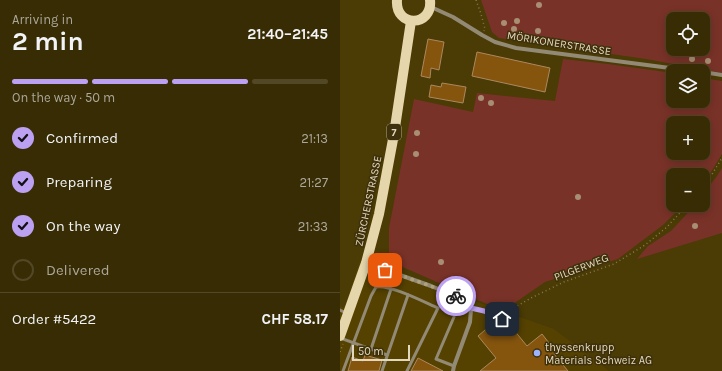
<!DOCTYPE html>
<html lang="en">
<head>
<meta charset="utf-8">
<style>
	:root { --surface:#382c04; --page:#3f340e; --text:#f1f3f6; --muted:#aba79a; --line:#524826; --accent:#bca0f2 }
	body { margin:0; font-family:Karla,sans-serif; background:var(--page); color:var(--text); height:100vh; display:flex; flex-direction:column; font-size:15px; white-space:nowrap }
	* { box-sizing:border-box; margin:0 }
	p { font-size:13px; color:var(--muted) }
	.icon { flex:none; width:22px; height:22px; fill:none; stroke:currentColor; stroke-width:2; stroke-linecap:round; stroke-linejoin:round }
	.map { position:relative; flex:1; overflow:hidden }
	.panel { display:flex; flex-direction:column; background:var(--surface); width:340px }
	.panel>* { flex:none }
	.buttons { position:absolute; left:326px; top:12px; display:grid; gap:8px }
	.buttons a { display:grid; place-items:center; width:44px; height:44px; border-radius:8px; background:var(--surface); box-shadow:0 2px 10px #0003,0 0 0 1px var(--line); font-size:20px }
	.scale { position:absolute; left:12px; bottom:10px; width:58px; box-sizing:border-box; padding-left:4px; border:2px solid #e2d8bf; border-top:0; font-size:11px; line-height:14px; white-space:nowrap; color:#e2d8bf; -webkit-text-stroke:3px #3e310b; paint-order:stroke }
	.pin { position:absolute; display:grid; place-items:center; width:34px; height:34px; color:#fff; margin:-17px; border-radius:8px; box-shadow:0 2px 6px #0006 }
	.courier { position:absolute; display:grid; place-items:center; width:40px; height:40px; margin:-20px; border:3px solid #bca0f2; border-radius:50%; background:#fff; color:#222; box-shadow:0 1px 5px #0007 }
	.head em { font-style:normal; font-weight:700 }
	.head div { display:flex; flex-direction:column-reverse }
	.head { display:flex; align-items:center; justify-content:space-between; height:68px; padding:0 12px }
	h1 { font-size:26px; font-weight:700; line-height:30px }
	.bar { display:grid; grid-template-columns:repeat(4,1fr); gap:6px 4px; align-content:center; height:48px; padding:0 12px }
	.bar i { height:5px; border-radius:3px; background:var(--line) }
	.bar .active { background:var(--accent) }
	.bar p { grid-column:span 4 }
	.line { display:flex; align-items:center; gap:10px; padding:0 12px; border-top:1px solid var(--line) }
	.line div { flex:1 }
	ol { padding:0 12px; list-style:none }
	li { display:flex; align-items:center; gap:12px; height:44px }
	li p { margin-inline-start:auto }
	li .icon { padding:4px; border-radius:50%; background:var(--accent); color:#111; stroke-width:4 }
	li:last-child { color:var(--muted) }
	li i { width:22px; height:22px; border:2px solid var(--line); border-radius:50% }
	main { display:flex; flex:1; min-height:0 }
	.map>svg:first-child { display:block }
</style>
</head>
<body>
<main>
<section class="panel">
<div class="head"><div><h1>2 min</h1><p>Arriving in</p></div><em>21:40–21:45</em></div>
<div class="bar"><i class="active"></i><i class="active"></i><i class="active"></i><i></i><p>On the way · 50 m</p></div>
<ol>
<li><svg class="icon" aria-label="check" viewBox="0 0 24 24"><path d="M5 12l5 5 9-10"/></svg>Confirmed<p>21:13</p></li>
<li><svg class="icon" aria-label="check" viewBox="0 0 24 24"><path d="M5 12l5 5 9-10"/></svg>Preparing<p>21:27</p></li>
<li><svg class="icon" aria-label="check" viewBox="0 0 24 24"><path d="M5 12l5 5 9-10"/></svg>On the way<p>21:33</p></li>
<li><i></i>Delivered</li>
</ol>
<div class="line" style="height:52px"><div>Order #5422</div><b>CHF 58.17</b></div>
</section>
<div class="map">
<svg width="382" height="371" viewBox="0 0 382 371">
	<rect width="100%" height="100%" fill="#4b3b05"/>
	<polygon fill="#554200" points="20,261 214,329 269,371 0,371 0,306 4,308"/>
	<g fill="#793228" fill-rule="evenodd">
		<path d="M141 0H382V73L306 59 159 38 152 32ZM333 19H363V49H333Z"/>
		<path d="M223 59 268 64 333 73V101H363V78L382 81V154L363 185V175H333V205H343L323 225 278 259 205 282 163 311 58 265 49 259V228L74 99 133 112 137 93 215 101ZM333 123H363V153H333Z"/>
		<polygon points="382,168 382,233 297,259 308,246 331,231 355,205 363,205 363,194 377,176"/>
	</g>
	<g fill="#85550e" stroke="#ab8860">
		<polygon points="88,39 104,42 99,70 91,68 90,78 81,76"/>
		<polygon points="137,52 210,68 205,92 132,76"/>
		<polygon points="102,83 126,87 123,103 89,97 91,85 101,87"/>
		<polygon points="157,320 163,329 169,324 187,346 202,334 216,352 214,354 228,371 140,371 156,358 138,336"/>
		<polygon points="25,355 42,360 39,371 8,371 12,357 23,361"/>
		<polygon points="78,358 103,371 71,371"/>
	</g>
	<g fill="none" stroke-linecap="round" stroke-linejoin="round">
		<g stroke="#887a50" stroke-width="1.5" stroke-dasharray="1 3" stroke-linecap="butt">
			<polyline points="136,0 141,14 145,29 144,31"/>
			<polyline points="363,187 366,184 382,158"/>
			<polyline points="165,316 177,306 191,298 224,282 274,264 305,245 327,227 347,205"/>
			<polyline points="0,352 3,344"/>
		</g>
		<g stroke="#928a75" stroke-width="3">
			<polyline points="131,309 144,311 162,319"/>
			<polyline points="0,310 6,313"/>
			<polyline points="0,338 47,355"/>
			<polyline points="31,349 51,289"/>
			<polyline points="114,366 96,359 114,317"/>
			<path d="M3 371 31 296 36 287C49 284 84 302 98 308L67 371"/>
			<polyline points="42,371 68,295"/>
		</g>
		<g stroke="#928a75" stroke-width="4">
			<polyline points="91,7 113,17 142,35 155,42 176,48 353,71"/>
			<polyline points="363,72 382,75"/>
			<polyline points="26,263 91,286 113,295 124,300 131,309 130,322 114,366 113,371"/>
		</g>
		<g stroke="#e6d6ab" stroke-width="10">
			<path d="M57 0C55 28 93 27 90 0"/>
			<polyline points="0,336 26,263 39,214 54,134 71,21"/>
		</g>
	</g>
	<g fill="#a88e72">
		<circle cx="199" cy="5" r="3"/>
		<circle cx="177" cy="21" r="3"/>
		<circle cx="164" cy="23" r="3"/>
		<circle cx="174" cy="29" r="3"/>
		<circle cx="198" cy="31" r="3"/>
		<circle cx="352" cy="59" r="3"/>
		<circle cx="368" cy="61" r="3"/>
		<circle cx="141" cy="98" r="3"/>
		<circle cx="151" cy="103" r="3"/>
		<circle cx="77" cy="133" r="3"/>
		<circle cx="76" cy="154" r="3"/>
		<circle cx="238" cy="197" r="3"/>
		<circle cx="355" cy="226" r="3"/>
		<circle cx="101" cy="262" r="3"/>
	</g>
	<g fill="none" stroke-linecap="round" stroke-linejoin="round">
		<polyline stroke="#ada17e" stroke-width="4" stroke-dasharray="0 7.2" points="45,270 91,286 116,296"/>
		<polyline stroke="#bca0f2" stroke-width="5" points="116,296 124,300 131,308 144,311 162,319"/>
	</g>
	<circle fill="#9cb4fd" stroke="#3e310b" stroke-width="1.5" cx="197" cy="353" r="4"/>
	<g text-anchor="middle" stroke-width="3" stroke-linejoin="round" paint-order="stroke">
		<rect fill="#3e310b" stroke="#b1a689" stroke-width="1" x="47" y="124" width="14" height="16" rx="3"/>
		<g font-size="10" font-weight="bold" fill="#e2d8bf">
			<text x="54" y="136">7</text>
		</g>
		<g font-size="11" fill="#e2d8bf" stroke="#3e310b">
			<text transform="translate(219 43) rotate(9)" y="4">MÖRIKONERSTRASSE</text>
			<text transform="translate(28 201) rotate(-78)" y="4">ZÜRCHERSTRASSE</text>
			<text transform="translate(241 267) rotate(-21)" y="4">PILGERWEG</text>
		</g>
		<g font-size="11" fill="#e2d8bf" stroke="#3e310b" text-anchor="start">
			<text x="205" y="351">thyssenkrupp<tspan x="205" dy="13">Materials Schweiz AG</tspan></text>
		</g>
	</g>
</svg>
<div class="buttons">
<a><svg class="icon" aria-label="locate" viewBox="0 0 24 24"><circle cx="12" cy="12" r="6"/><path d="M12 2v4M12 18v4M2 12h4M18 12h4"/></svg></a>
<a><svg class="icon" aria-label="layers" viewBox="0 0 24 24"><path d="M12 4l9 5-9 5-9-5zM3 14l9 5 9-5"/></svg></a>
<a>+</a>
<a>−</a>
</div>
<div class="scale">50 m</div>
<div class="pin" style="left:45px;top:270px;background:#ea580c"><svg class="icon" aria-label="bag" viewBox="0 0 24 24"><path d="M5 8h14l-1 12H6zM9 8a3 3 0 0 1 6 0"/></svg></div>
<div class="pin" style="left:162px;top:319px;background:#1f2937"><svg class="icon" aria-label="home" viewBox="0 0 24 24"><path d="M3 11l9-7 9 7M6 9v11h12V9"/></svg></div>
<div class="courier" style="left:116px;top:296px"><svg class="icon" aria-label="bike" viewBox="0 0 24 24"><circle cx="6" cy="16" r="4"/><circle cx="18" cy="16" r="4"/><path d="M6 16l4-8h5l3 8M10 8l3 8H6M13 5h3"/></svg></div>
</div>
</main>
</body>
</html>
